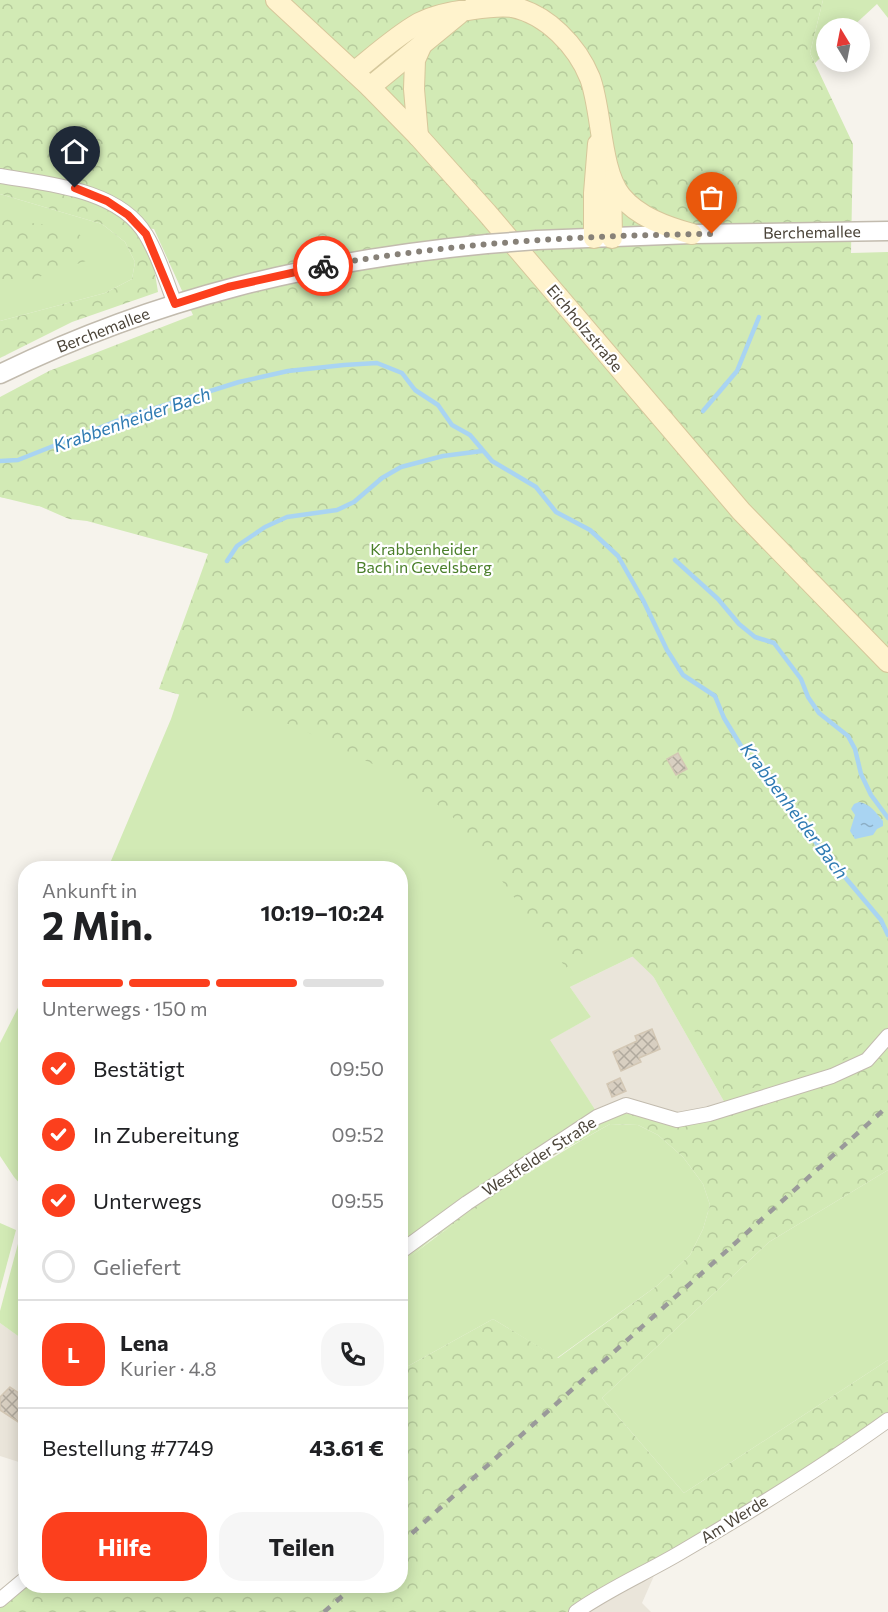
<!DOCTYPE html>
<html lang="de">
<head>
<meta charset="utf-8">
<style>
	:root { --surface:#fff; --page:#f6f6f6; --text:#202124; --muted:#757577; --line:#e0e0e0; --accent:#fc3f1d }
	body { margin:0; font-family:Commissioner,sans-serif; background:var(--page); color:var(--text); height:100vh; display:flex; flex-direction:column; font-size:22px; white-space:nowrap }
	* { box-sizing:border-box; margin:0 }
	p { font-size:20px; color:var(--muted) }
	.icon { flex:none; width:33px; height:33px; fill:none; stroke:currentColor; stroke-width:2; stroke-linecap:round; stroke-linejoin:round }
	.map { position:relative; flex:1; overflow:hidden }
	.side { position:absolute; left:18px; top:861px; width:390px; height:732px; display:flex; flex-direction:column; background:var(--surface); border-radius:24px; box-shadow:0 3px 15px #0003 }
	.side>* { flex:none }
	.needle { width:39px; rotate:350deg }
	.controls { position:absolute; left:816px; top:18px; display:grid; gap:12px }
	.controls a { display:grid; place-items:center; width:54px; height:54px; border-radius:50%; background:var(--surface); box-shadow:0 3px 15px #0003; font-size:30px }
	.pin { position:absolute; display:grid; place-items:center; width:51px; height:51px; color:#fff; margin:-62px -26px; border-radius:50% 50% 50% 0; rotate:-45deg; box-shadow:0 0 6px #0007 }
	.pin .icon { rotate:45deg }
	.courier { position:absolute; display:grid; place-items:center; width:60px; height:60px; margin:-30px; border:4px solid #fc3f1d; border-radius:50%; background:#fff; color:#222; box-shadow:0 2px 8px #0007 }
	.overview em { font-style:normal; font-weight:700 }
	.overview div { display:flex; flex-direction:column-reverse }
	.overview { display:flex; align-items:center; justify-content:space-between; height:102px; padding:0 24px }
	h1 { font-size:39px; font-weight:700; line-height:45px }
	.bar { display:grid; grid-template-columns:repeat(4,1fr); gap:9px 6px; align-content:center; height:72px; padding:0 24px }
	.bar i { height:8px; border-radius:4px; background:var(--line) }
	.bar .on { background:var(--accent) }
	.bar p { grid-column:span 4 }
	.line { display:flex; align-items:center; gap:15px; padding:0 24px; border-top:2px solid var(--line) }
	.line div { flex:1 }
	.round { display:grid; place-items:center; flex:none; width:63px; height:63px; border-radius:24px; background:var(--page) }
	ol { padding:0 24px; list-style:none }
	li { display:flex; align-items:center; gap:18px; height:66px }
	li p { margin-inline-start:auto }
	li .icon { padding:6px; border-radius:50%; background:var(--accent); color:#fff; stroke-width:4 }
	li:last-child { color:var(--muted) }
	li i { width:33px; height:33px; border:3px solid var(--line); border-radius:50% }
	.cta { display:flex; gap:12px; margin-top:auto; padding:12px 24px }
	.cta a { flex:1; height:69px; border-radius:24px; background:var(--accent); color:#fff; font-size:24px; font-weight:700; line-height:69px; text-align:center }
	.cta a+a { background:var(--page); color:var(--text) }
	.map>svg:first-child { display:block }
</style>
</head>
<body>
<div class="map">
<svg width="888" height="1612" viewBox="0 0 888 1612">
	<defs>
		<pattern id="forest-crowns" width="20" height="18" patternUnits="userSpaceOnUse" patternTransform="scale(1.5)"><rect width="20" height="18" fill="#d2eab5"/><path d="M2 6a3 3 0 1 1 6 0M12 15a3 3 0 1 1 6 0" fill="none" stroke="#b6ca9c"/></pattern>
		<pattern id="water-ripples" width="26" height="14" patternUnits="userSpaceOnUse" patternTransform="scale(1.5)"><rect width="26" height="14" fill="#a9d4f2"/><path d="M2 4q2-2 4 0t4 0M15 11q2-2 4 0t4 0" fill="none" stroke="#8caec5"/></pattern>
		<pattern id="building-cross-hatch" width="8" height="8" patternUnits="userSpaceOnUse" patternTransform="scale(1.5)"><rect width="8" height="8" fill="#d8cfc1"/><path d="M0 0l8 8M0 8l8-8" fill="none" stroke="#b1aa9e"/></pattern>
	</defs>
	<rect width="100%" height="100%" fill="#f6f3ec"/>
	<g fill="#eae5da">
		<polygon points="640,953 726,1105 678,1117 639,1102 596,1111 549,1040 591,1017 570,987"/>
		<polygon points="0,1323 25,1341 25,1464 0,1456"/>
		<polygon points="657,1569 642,1603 651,1612 583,1612"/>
	</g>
	<g fill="#d2eab5">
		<polygon points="823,0 888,0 888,18 877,4 851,28 826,28 826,52 815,63 810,53"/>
		<polygon points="0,194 102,224 125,242 135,262 132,279 105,293 0,321"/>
		<polygon points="125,424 888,978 888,1032 864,1058 726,1105 640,953 570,987 591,1017 550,1040 596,1111 401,1247 400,868 108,868 171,719 199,635 223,551 52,507 37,506 0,497 0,471"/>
		<polygon points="25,994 26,1341 25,1341 0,1323 0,1311 23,1225 25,1202 22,1186 14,1177 0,1156 0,1043"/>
		<path d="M610 1124 638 1125 658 1135 683 1157 703 1184 710 1205 703 1229 690 1255 658 1285 557 1358 493 1319 401 1370V1264C466 1212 537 1165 610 1124Z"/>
		<polygon points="888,1170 888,1360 684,1493 602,1398 769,1242"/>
		<polygon points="0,1223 16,1230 0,1290"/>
	</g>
	<g fill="url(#forest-crowns)">
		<polygon points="0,0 823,0 810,53 853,144 851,253 888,252 888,1015 853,1054 844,1060 727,1096 680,1002 609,934 566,968 475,844 451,815 431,800 391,773 295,726 159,689 208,554 87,521 69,519 30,502 0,497 0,397 49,371 193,315 154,229 133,227 153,261 158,292 72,322 0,358 0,321 105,293 132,279 135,262 125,242 102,224 0,194"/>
		<path d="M0 214C9 216 18 220 27 222 50 227 90 223 90 257L86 261 0 290Z"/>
		<polygon points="888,1040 888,1170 769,1242 602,1398 684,1493 888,1360 888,1417 850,1444 574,1612 0,1612 0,1605 26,1586 400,1586 401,1370 493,1319 558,1358 658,1285 690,1255 703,1229 710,1205 703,1184 683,1157 658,1135 638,1125 610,1124 553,1156 431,1240 401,1265 401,1255 587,1127 620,1114 640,1114 673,1123 832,1080"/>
	</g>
	<path fill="url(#water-ripples)" d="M859 802C871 804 876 813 883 821V826L877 829 873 835 855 839 850 831 855 815 851 809 854 804Z"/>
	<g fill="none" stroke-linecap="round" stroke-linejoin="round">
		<g stroke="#a9d4f2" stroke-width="4.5">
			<polyline points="703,411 737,371 759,317"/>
			<polyline points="0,461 18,460 124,418 239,382 288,371 344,365 377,363 402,373 415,390 438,405 452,425 470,435 492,461 536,487 556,512 590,530 618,556 643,600 667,650 683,675 715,696 724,718 746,754 773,782 817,844 881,920 888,935"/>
			<polyline points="675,560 718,599 739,624 755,637 774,643 801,679 808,697 819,713 848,736 855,749 861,774 871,795 888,818"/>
			<polyline points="227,561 237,546 265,527 287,517 337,510 354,502 382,478 401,467 443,456 482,451"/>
		</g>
	</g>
	<g fill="url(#building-cross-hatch)" stroke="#d3c7b4" stroke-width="1.5">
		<polygon points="678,753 687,769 676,775 667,759"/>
		<polygon points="652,1029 660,1049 639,1058 641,1062 621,1071 613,1052 637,1041 635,1036"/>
		<polygon points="620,1078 626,1091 612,1097 607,1084"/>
		<polygon points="10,1387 26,1398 26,1427 0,1410 0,1397"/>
	</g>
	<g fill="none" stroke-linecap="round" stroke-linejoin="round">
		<g stroke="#c2bbae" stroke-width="16">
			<g id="minor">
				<path d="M0 176C47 184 119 189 146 235 159 256 166 281 175 304"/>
				<polyline points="400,1252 467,1203 597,1117 626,1105 677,1120 709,1114 832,1076 867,1060 888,1036"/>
				<polyline points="0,1600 26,1578"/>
				<path d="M576 1612C610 1588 648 1572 683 1551 753 1510 823 1467 888 1420"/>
			</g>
		</g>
		<g stroke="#c2bbae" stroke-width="21">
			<g id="tertiary">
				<polyline points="537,240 692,234 888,231"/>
				<path d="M0 374C158 297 312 261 487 244"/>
			</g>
		</g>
		<g stroke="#d6c79b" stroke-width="22">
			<g id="secondary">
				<polyline points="276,0 370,87 418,136 487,213 741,511 888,662"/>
				<path d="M354 72C374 56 396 36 419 23 435 15 449 12 467 10 481 8 498 5 512 7 547 14 577 46 590 78 602 110 600 170 621 196 638 217 667 227 692 234"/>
				<polyline points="370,87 459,14"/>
				<polyline points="418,136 414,89 415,60 423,42"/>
				<polyline points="611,180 612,238"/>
				<polyline points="594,238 594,193 598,144"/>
			</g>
		</g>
		<use href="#minor" stroke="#fff" stroke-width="14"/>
		<use href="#tertiary" stroke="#fff" stroke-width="18"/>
		<use href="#secondary" stroke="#fff3cd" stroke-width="20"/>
		<g stroke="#9a9a9a" stroke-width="4.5" stroke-dasharray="8 8" stroke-linecap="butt">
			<polyline points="400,1544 888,1106"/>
			<polyline points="324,1612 354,1586"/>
		</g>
		<g stroke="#c2bbae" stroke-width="21" stroke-linecap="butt">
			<polyline id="tertiary-bridge" points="487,244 537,240"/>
		</g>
		<use href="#tertiary-bridge" stroke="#fff" stroke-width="18"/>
	</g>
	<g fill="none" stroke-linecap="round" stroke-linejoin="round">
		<path stroke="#878178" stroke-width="6" stroke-dasharray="0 10.8" d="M323 266C452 243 582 235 712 234"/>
		<polyline stroke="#fc3f1d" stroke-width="8" points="75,188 107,201 128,215 146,234 175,304 228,287 323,266"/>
	</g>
	<g text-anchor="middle" stroke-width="4.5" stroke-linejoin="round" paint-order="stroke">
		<g font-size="16" fill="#4b4439" stroke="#fff">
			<text transform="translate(812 232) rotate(-1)" y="6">Berchemallee</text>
			<text transform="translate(585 328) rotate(50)" y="6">Eichholzstraße</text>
			<text transform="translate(103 330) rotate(-21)" y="6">Berchemallee</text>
			<text transform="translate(539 1156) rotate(-33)" y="6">Westfelder Straße</text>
			<text transform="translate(734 1519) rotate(-32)" y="6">Am Werde</text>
		</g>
		<g font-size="16" fill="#4a7f2a" stroke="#fff">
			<text x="424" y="555">Krabbenheider<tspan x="424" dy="18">Bach in Gevelsberg</tspan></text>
		</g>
		<g font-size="18" font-style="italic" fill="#2e7ab2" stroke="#fff">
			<text transform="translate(132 420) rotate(-19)" y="6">Krabbenheider Bach</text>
			<text transform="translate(794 811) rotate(53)" y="6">Krabbenheider Bach</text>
		</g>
	</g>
</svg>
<div class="controls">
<a><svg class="needle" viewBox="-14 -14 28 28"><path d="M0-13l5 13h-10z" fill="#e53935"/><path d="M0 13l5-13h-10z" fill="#757577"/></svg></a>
</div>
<div class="pin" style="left:712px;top:234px;background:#ea580c"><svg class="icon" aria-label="bag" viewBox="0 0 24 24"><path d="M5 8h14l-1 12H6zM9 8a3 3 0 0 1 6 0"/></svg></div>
<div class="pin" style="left:75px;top:188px;background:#1f2937"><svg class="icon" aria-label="home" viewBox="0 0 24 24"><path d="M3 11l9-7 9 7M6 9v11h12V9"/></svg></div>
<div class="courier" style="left:323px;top:266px"><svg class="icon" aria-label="bike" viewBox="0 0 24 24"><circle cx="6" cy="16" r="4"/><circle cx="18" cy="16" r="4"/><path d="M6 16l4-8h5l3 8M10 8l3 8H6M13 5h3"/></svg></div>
<section class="side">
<div class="overview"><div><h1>2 Min.</h1><p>Ankunft in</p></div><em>10:19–10:24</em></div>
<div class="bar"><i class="on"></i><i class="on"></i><i class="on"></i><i></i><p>Unterwegs · 150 m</p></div>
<ol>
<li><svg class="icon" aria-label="check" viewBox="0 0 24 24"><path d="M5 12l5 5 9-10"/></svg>Bestätigt<p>09:50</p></li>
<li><svg class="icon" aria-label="check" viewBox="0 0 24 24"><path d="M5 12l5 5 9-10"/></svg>In Zubereitung<p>09:52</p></li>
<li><svg class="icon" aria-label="check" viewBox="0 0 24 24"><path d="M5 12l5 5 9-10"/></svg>Unterwegs<p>09:55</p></li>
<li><i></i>Geliefert</li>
</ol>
<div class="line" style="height:108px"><b class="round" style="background:var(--accent);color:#fff">L</b><div><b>Lena</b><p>Kurier · 4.8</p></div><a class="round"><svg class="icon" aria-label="phone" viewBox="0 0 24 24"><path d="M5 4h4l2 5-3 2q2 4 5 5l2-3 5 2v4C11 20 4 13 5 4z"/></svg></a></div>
<div class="line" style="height:78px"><div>Bestellung #7749</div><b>43.61 €</b></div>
<div class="cta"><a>Hilfe</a><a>Teilen</a></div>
</section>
</div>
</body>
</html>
